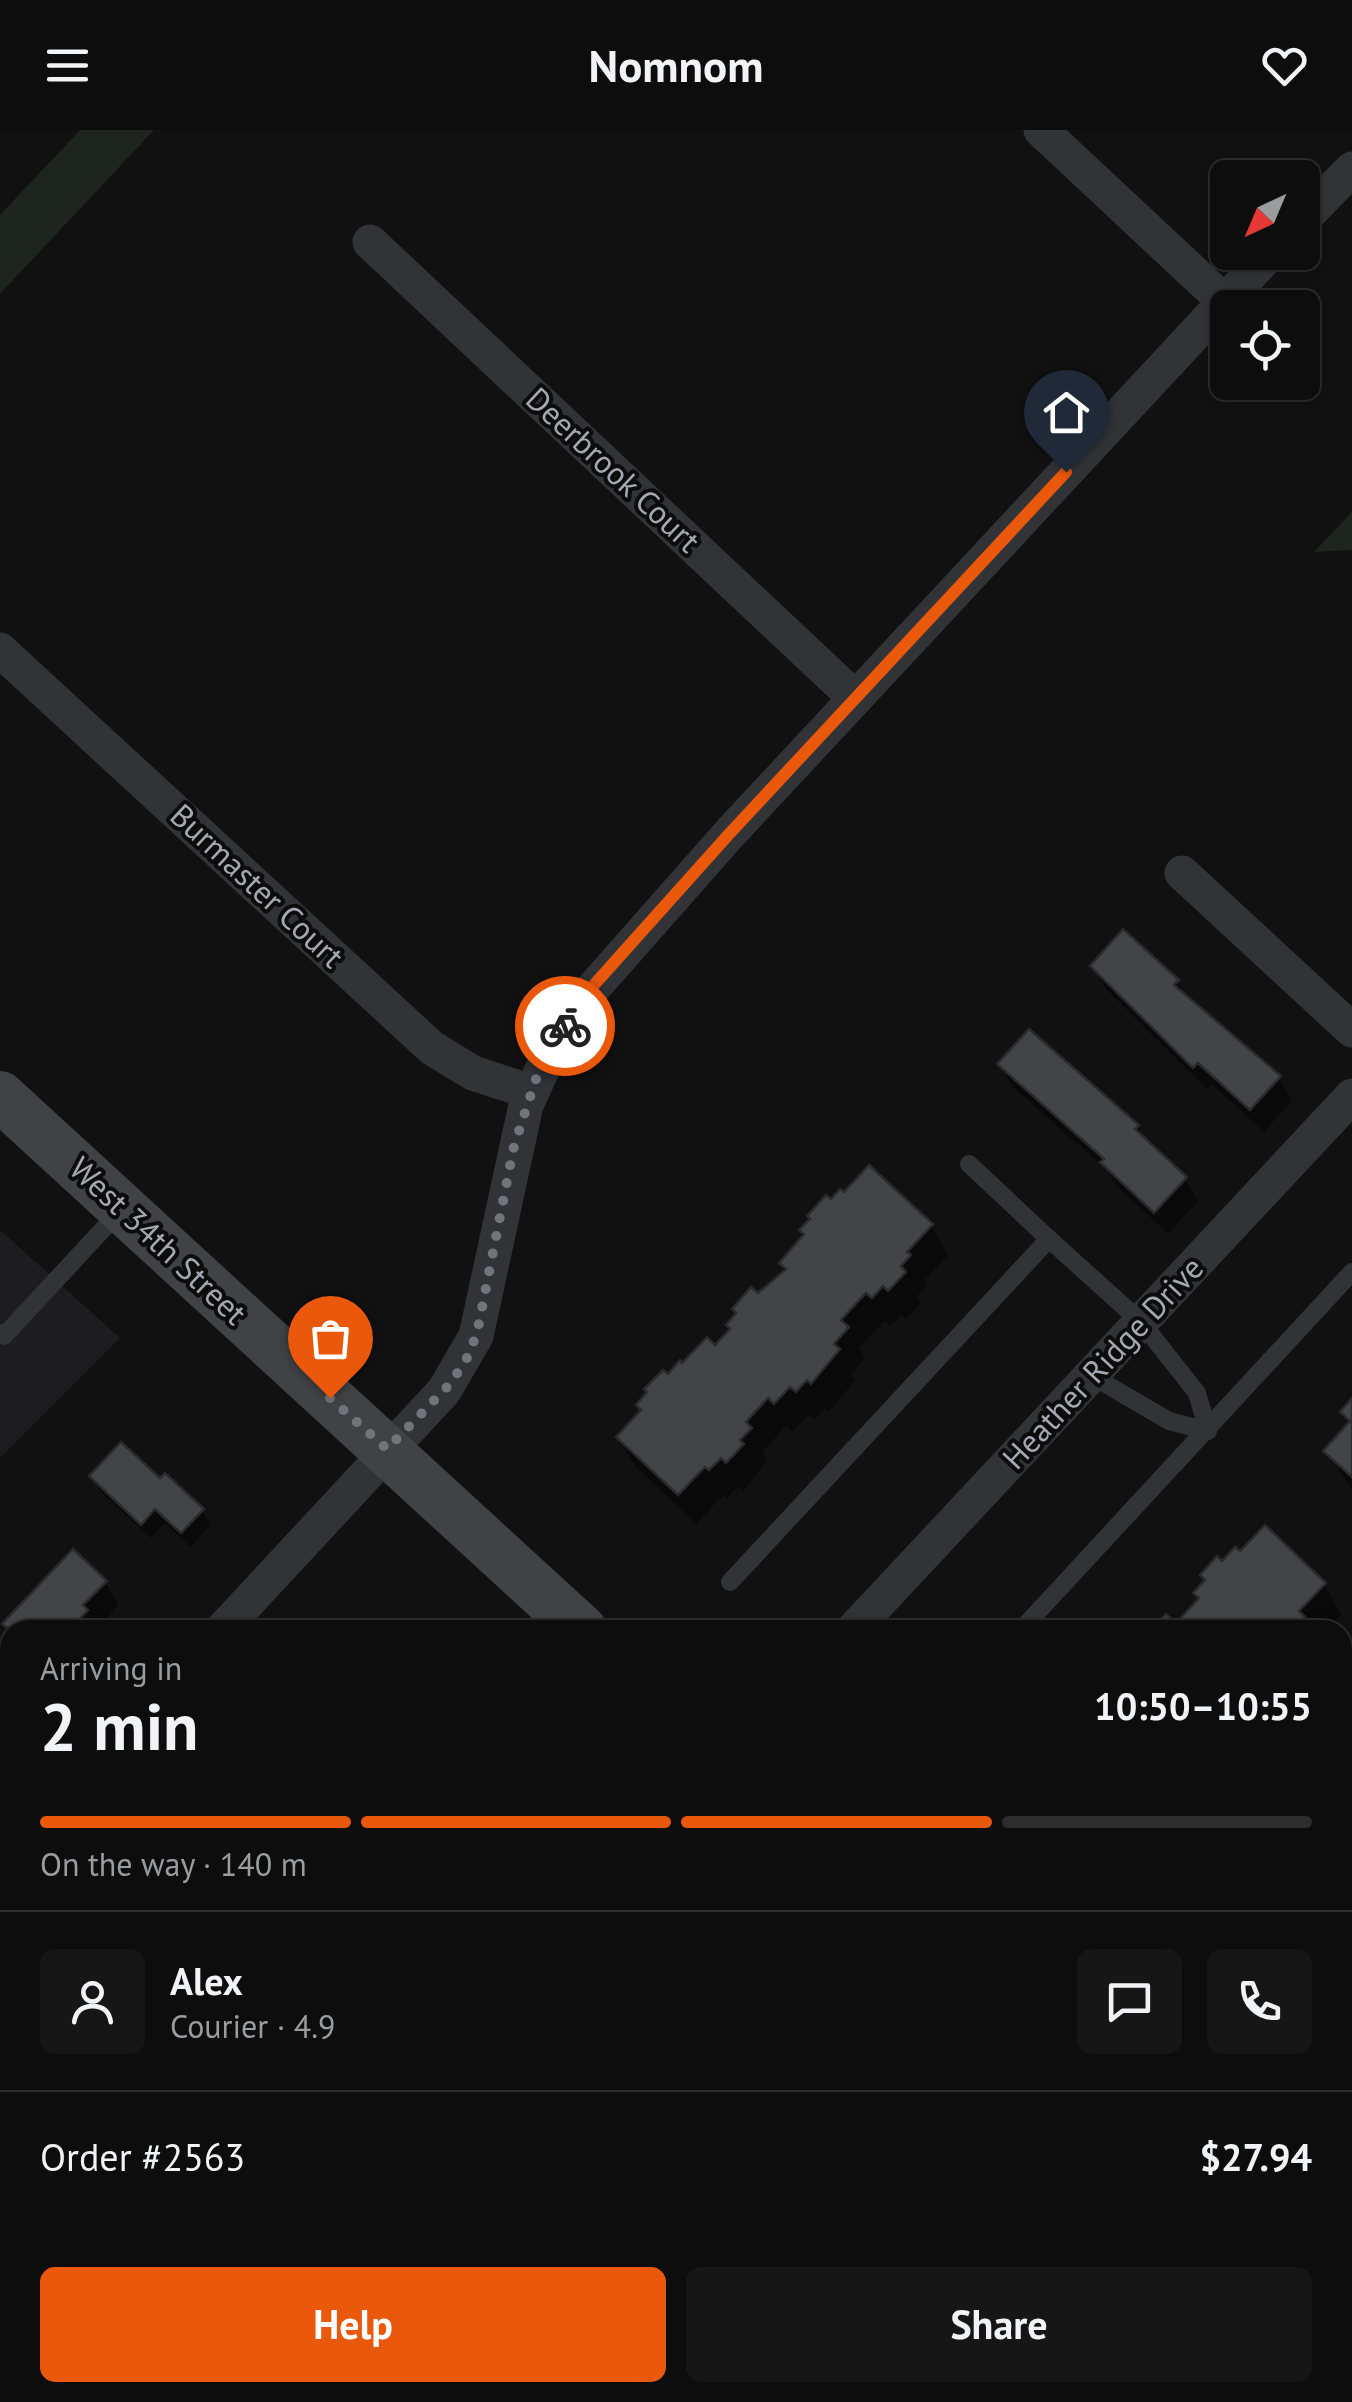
<!DOCTYPE html>
<html lang="en">
<head>
<meta charset="utf-8">
<style>
	:root { --surface:#0d0d0e; --page:#161617; --text:#f1f3f6; --muted:#9a9c9e; --line:#2d2d2e; --accent:#ea580c }
	body { margin:0; font-family:"PT Sans",sans-serif; background:var(--page); color:var(--text); height:100vh; display:flex; flex-direction:column; font-size:38px; white-space:nowrap }
	* { box-sizing:border-box; margin:0 }
	p { font-size:32px; color:var(--muted) }
	.icon { flex:none; width:55px; height:55px; fill:none; stroke:currentColor; stroke-width:2; stroke-linecap:round; stroke-linejoin:round }
	.map { position:relative; flex:1; overflow:hidden }
	.details { position:absolute; left:0px; top:1490px; width:1352px; height:782px; display:flex; flex-direction:column; background:var(--surface); border-radius:30px 30px 0 0; box-shadow:0 2px 8px #0004,0 0 0 2px var(--line) }
	.details>* { flex:none }
	.needle { width:65px; rotate:224deg }
	.controls { position:absolute; left:1210px; top:30px; display:grid; gap:20px }
	.controls a { display:grid; place-items:center; width:110px; height:110px; border-radius:15px; background:var(--surface); box-shadow:0 2px 8px #0004,0 0 0 2px var(--line); font-size:50px }
	.pin { position:absolute; display:grid; place-items:center; width:85px; height:85px; color:#fff; margin:-102px -42px; border-radius:50% 50% 50% 0; rotate:-45deg; box-shadow:0 0 10px #0007 }
	.pin .icon { rotate:45deg }
	.courier { position:absolute; display:grid; place-items:center; width:100px; height:100px; margin:-50px; border:8px solid #ea580c; border-radius:50%; background:#fff; color:#222; box-shadow:0 2px 12px #0007 }
	.summary em { font-style:normal; font-weight:700 }
	.summary div { display:flex; flex-direction:column-reverse }
	.summary { display:flex; align-items:center; justify-content:space-between; height:170px; padding:0 40px }
	h1 { font-size:65px; font-weight:700; line-height:75px }
	.bar { display:grid; grid-template-columns:repeat(4,1fr); gap:15px 10px; align-content:center; height:120px; padding:0 40px }
	.bar i { height:12px; border-radius:8px; background:var(--line) }
	.bar .selected { background:var(--accent) }
	.bar p { grid-column:span 4 }
	.line { display:flex; align-items:center; gap:25px; padding:0 40px; border-top:2px solid var(--line) }
	.line div { flex:1 }
	.round { display:grid; place-items:center; flex:none; width:105px; height:105px; border-radius:15px; background:var(--page) }
	.button { display:flex; gap:20px; margin-top:auto; padding:20px 40px }
	.button a { flex:1; height:115px; border-radius:15px; background:var(--accent); color:#fff; font-size:40px; font-weight:700; line-height:115px; text-align:center }
	.button a+a { background:var(--page); color:var(--text) }
	header { display:flex; justify-content:space-between; align-items:center; height:130px; padding:0 40px; background:var(--surface); font-size:45px; font-weight:700 }
	.map>svg:first-child { display:block }
</style>
</head>
<body>
<header><svg class="icon" aria-label="menu" viewBox="0 0 24 24"><path d="M4 6h16M4 12h16M4 18h16"/></svg>Nomnom<svg class="icon" aria-label="heart" viewBox="0 0 24 24"><path d="M12 20l-8-8c-3-5 5-10 8-4 3-6 11-1 8 4z"/></svg></header>
<div class="map">
<svg width="1352" height="2272" viewBox="0 0 1352 2272">
	<rect width="100%" height="100%" fill="#111112"/>
	<polygon fill="#1d1d1f" points="0,1100 120,1208 0,1328"/>
	<g fill="#1e241e">
		<polygon points="80,0 154,0 0,164 0,85"/>
		<polygon points="1352,382 1352,420 1314,422"/>
	</g>
	<polygon fill="#2e363b" points="808,2263 918,2263 916,2272 815,2272"/>
	<g fill="#0007">
		<polygon points="1093,836 1177,852 1188,870 1279,948 1292,971 1264,1002 1212,954 1207,959 1106,859"/>
		<polygon points="1000,935 1137,996 1146,1012 1185,1049 1198,1071 1168,1104 1116,1055 1108,1041 1013,957"/>
		<polygon points="931,1096 948,1125 924,1151 927,1156 917,1166 921,1173 906,1189 901,1185 890,1196 884,1191 859,1218 865,1228 851,1244 855,1250 829,1282 825,1278 814,1290 808,1285 792,1302 786,1296 763,1321 767,1329 744,1361 739,1356 727,1368 723,1365 696,1394 636,1337 619,1308 668,1247 715,1219 758,1166 786,1141 782,1133"/>
		<polygon points="1352,1272 1352,1359 1326,1321 1350,1294 1343,1282"/>
		<polygon points="92,1347 160,1352 202,1380 210,1395 191,1417 165,1393 151,1408 101,1362"/>
		<polygon points="1222,1434 1324,1454 1341,1484 1326,1500 1155,1500 1176,1496 1200,1470 1196,1463"/>
		<polygon points="105,1452 118,1475 97,1500 10,1502 5,1494"/>
		<polygon points="10,1559 10,1630 0,1640 0,1570"/>
		<polygon points="1342,1624 1352,1628 1352,1707 1342,1703"/>
		<polygon points="1352,1730 1352,1943 1342,1911 1342,1732"/>
		<polygon points="0,1881 10,1890 10,1964 0,1975"/>
		<polygon points="600,2262 754,2262 762,2272 671,2272 661,2264 652,2272 605,2272"/>
		<polygon points="941,2262 1079,2262 1078,2272 1036,2272 1025,2264 1024,2272 939,2272"/>
	</g>
	<g fill="#434447" stroke="#2b2b2e" stroke-width="2.5">
		<polygon points="1123,799 1179,850 1174,855 1281,946 1250,980 1198,933 1193,938 1090,836"/>
		<polygon points="1029,899 1139,995 1135,999 1187,1047 1154,1083 1100,1032 1104,1029 997,934"/>
		<polygon points="869,1035 933,1094 907,1122 911,1125 901,1136 906,1142 888,1161 883,1156 872,1168 866,1163 841,1190 849,1197 834,1214 840,1219 811,1254 807,1250 796,1262 790,1257 774,1274 768,1268 746,1292 752,1298 740,1310 744,1314 726,1333 721,1328 709,1340 705,1337 678,1365 616,1307 641,1280 636,1275 647,1262 644,1259 663,1240 668,1244 680,1230 682,1233 707,1207 715,1215 730,1199 726,1195 736,1183 732,1179 751,1157 758,1163 786,1139 779,1133 804,1104 799,1100 810,1089 807,1086 826,1065 831,1069 840,1059 844,1062"/>
		<polygon points="1352,1268 1352,1347 1323,1321 1350,1291 1340,1282"/>
		<polygon points="121,1312 160,1348 165,1343 204,1379 181,1403 155,1379 141,1395 89,1346"/>
		<polygon points="1265,1395 1326,1453 1299,1481 1306,1488 1299,1500 1151,1500 1166,1484 1176,1493 1199,1468 1193,1463 1205,1450 1200,1445 1217,1426 1222,1431 1235,1417 1240,1421"/>
		<polygon points="73,1419 107,1451 83,1475 88,1480 76,1493 84,1500 10,1501 2,1494"/>
		<polygon points="10,1555 10,1606 0,1617 0,1566"/>
		<polygon points="1342,1621 1352,1625 1352,1698 1342,1694"/>
		<polygon points="1352,1727 1352,1802 1342,1804 1342,1730"/>
		<polygon points="1352,1823 1352,1895 1342,1899 1342,1826"/>
		<polygon points="0,1878 10,1887 10,1940 0,1951"/>
		<polygon points="1352,1917 1352,1946 1342,1931 1342,1923"/>
		<polygon points="0,2234 10,2243 10,2262 31,2262 41,2272 0,2272"/>
		<polygon points="78,2262 130,2262 135,2266 129,2272 69,2272"/>
		<polygon points="291,2262 360,2262 370,2272 282,2272"/>
		<polygon points="599,2262 640,2262 628,2272 607,2272"/>
		<polygon points="682,2262 757,2262 765,2272 675,2272"/>
		<polygon points="938,2262 999,2262 998,2272 937,2272"/>
	</g>
	<g fill="none" stroke-linecap="round" stroke-linejoin="round">
		<g stroke="#323337" stroke-width="18">
			<polyline points="969,1034 1049,1109"/>
			<polyline points="0,1203 4,1206 119,1082"/>
			<polyline points="730,1452 1049,1109 1141,1192 1197,1263 1208,1301 1169,1291 1092,1246"/>
			<polyline points="1021,1500 1352,1142"/>
		</g>
		<g stroke="#323337" stroke-width="35">
			<polyline points="1041,0 1225,172"/>
			<polyline points="1302,90 1352,39"/>
			<polyline points="370,112 855,568"/>
			<polyline points="0,520 432,918 473,943 531,962"/>
			<polyline points="1182,743 1352,900"/>
			<polyline points="222,1500 444,1261 476,1206 526,975 552,918 580,873 730,703 1271,122"/>
			<polyline points="853,1500 1352,966"/>
			<polyline points="0,1744 10,1733"/>
			<polyline points="549,2262 559,2272"/>
			<polyline points="1107,2272 1107,2262"/>
		</g>
		<g stroke="#414246" stroke-width="50">
			<polyline points="0,966 582,1500"/>
			<polyline points="1342,2199 1352,2208"/>
		</g>
	</g>
	<g fill="none" stroke-linecap="round" stroke-linejoin="round">
		<polyline stroke="#717479" stroke-width="10" stroke-dasharray="0 18" points="330,1268 387,1319 451,1253 470,1223 478,1198 514,1016 537,946 565,896"/>
		<polyline stroke="#ea580c" stroke-width="12" points="565,896 593,856 730,703 1066,342"/>
	</g>
	<g text-anchor="middle" stroke-width="8" stroke-linejoin="round" paint-order="stroke">
		<g font-size="32" fill="#a4a9b1" stroke="#0c0c0d">
			<text transform="translate(613 340) rotate(43)" y="11">Deerbrook Court</text>
			<text transform="translate(257 756) rotate(43)" y="11">Burmaster Court</text>
			<text transform="translate(158 1111) rotate(43)" y="11">West 34th Street</text>
			<text transform="translate(1103 1233) rotate(-47)" y="11">Heather Ridge Drive</text>
		</g>
	</g>
</svg>
<div class="controls">
<a><svg class="needle" viewBox="-14 -14 28 28"><path d="M0-13l5 13h-10z" fill="#e53935"/><path d="M0 13l5-13h-10z" fill="#9a9c9e"/></svg></a>
<a><svg class="icon" aria-label="locate" viewBox="0 0 24 24"><circle cx="12" cy="12" r="6"/><path d="M12 2v4M12 18v4M2 12h4M18 12h4"/></svg></a>
</div>
<div class="pin" style="left:330px;top:1268px;background:#ea580c"><svg class="icon" aria-label="bag" viewBox="0 0 24 24"><path d="M5 8h14l-1 12H6zM9 8a3 3 0 0 1 6 0"/></svg></div>
<div class="pin" style="left:1066px;top:342px;background:#1f2937"><svg class="icon" aria-label="home" viewBox="0 0 24 24"><path d="M3 11l9-7 9 7M6 9v11h12V9"/></svg></div>
<div class="courier" style="left:565px;top:896px"><svg class="icon" aria-label="bike" viewBox="0 0 24 24"><circle cx="6" cy="16" r="4"/><circle cx="18" cy="16" r="4"/><path d="M6 16l4-8h5l3 8M10 8l3 8H6M13 5h3"/></svg></div>
<section class="details">
<div class="summary"><div><h1>2 min</h1><p>Arriving in</p></div><em>10:50–10:55</em></div>
<div class="bar"><i class="selected"></i><i class="selected"></i><i class="selected"></i><i></i><p>On the way · 140 m</p></div>
<div class="line" style="height:180px"><a class="round"><svg class="icon" aria-label="person" viewBox="0 0 24 24"><circle cx="12" cy="8" r="4"/><path d="M4 21q1-7 8-7t8 7"/></svg></a><div><b>Alex</b><p>Courier · 4.9</p></div><a class="round"><svg class="icon" aria-label="chat" viewBox="0 0 24 24"><path d="M4 5h16v11H9l-5 4z"/></svg></a><a class="round"><svg class="icon" aria-label="phone" viewBox="0 0 24 24"><path d="M5 4h4l2 5-3 2q2 4 5 5l2-3 5 2v4C11 20 4 13 5 4z"/></svg></a></div>
<div class="line" style="height:130px"><div>Order #2563</div><b>$27.94</b></div>
<div class="button"><a>Help</a><a>Share</a></div>
</section>
</div>
</body>
</html>
